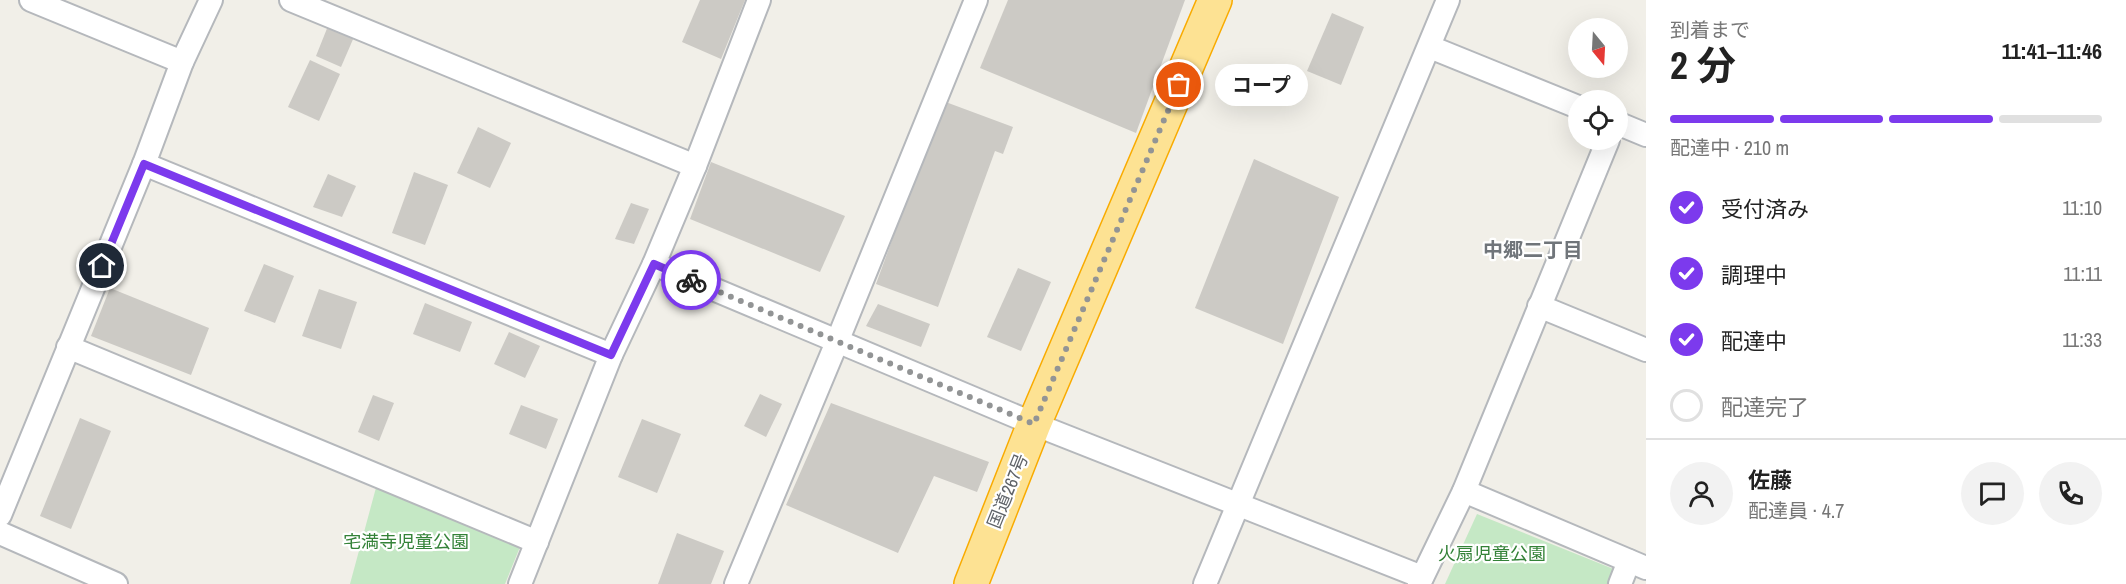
<!DOCTYPE html>
<html lang="ja">
<head>
<meta charset="utf-8">
<style>
	:root { --surface:#fff; --page:#f2f2f2; --text:#222; --muted:#767676; --line:#e0e0e0; --accent:#7c3aed }
	body { margin:0; font-family:"Archivo Narrow","Noto Sans JP",sans-serif; background:var(--page); color:var(--text); height:100vh; display:flex; flex-direction:column; font-size:22px; white-space:nowrap }
	* { box-sizing:border-box; margin:0 }
	p { font-size:20px; color:var(--muted) }
	.icon { flex:none; width:33px; height:33px; fill:none; stroke:currentColor; stroke-width:2; stroke-linecap:round; stroke-linejoin:round }
	.map { position:relative; flex:1; overflow:hidden }
	.panel { display:flex; flex-direction:column; background:var(--surface); width:480px }
	.panel>* { flex:none }
	.needle { width:39px; rotate:162deg }
	.buttons { position:absolute; left:1568px; top:18px; display:grid; gap:12px }
	.buttons a { display:grid; place-items:center; width:60px; height:60px; border-radius:50%; background:var(--surface); box-shadow:0 6px 24px #0002; font-size:30px }
	.pin { position:absolute; display:grid; place-items:center; width:51px; height:51px; color:#fff; margin:-26px; border:3px solid #fff; border-radius:50%; box-shadow:0 2px 6px #0007 }
	.courier { position:absolute; display:grid; place-items:center; width:60px; height:60px; margin:-30px; border:4px solid #7c3aed; border-radius:50%; background:#fff; color:#222; box-shadow:0 2px 8px #0007 }
	.bubble { position:absolute; height:42px; border-radius:21px; background:var(--surface); box-shadow:0 6px 24px #0002; font-size:20px; font-weight:700; line-height:42px; text-align:center }
	.headline em { font-style:normal; font-weight:700 }
	.headline div { display:flex; flex-direction:column-reverse }
	.headline { display:flex; align-items:center; justify-content:space-between; height:102px; padding:0 24px }
	h1 { font-size:39px; font-weight:700; line-height:45px }
	.bar { display:grid; grid-template-columns:repeat(4,1fr); gap:9px 6px; align-content:center; height:72px; padding:0 24px }
	.bar i { height:8px; border-radius:4px; background:var(--line) }
	.bar .on { background:var(--accent) }
	.bar p { grid-column:span 4 }
	.line { display:flex; align-items:center; gap:15px; padding:0 24px; border-top:2px solid var(--line) }
	.line div { flex:1 }
	.round { display:grid; place-items:center; flex:none; width:63px; height:63px; border-radius:32px; background:var(--page) }
	ol { padding:0 24px; list-style:none }
	li { display:flex; align-items:center; gap:18px; height:66px }
	li p { margin-inline-start:auto }
	li .icon { padding:6px; border-radius:50%; background:var(--accent); color:#fff; stroke-width:4 }
	li:last-child { color:var(--muted) }
	li i { width:33px; height:33px; border:3px solid var(--line); border-radius:50% }
	main { display:flex; flex:1; min-height:0 }
	.map>svg:first-child { display:block }
</style>
</head>
<body>
<main>
<div class="map">
<svg width="1646" height="584" viewBox="0 0 1646 584">
	<rect width="100%" height="100%" fill="#f1efe8"/>
	<g fill="#c5e8c5">
		<polygon points="377,484 520,547 505,584 350,584"/>
		<polygon points="1477,514 1616,570 1611,584 1445,584"/>
	</g>
	<g fill="#cccac5">
		<polygon points="700,0 745,0 721,59 682,42"/>
		<polygon points="1008,0 1185,0 1136,133 980,68"/>
		<polygon points="1332,13 1364,27 1341,85 1307,71"/>
		<polygon points="328,26 354,37 341,67 316,56"/>
		<polygon points="310,60 340,74 319,121 288,107"/>
		<polygon points="943,101 1013,127 1003,154 995,151 938,307 876,284"/>
		<polygon points="478,127 511,143 490,188 457,173"/>
		<polygon points="1254,159 1339,197 1283,344 1195,308"/>
		<polygon points="711,162 845,216 820,272 690,219"/>
		<polygon points="414,172 448,185 425,245 392,233"/>
		<polygon points="328,174 356,186 342,217 313,207"/>
		<polygon points="631,203 649,209 634,244 615,239"/>
		<polygon points="264,264 294,276 275,323 244,311"/>
		<polygon points="1018,268 1051,282 1021,351 987,337"/>
		<polygon points="110,288 209,328 191,375 91,336"/>
		<polygon points="319,289 357,302 341,349 302,336"/>
		<polygon points="425,303 472,322 460,352 413,334"/>
		<polygon points="878,304 930,324 921,347 866,326"/>
		<polygon points="509,332 540,346 525,378 494,364"/>
		<polygon points="760,394 782,404 766,437 744,426"/>
		<polygon points="373,395 394,403 379,441 358,432"/>
		<polygon points="831,403 989,462 977,492 934,476 898,553 786,505"/>
		<polygon points="521,405 558,419 546,449 509,434"/>
		<polygon points="80,418 111,431 71,529 40,516"/>
		<polygon points="642,419 681,434 657,493 618,477"/>
		<polygon points="677,533 724,551 711,584 658,584"/>
	</g>
	<g fill="none" stroke-linecap="round" stroke-linejoin="round">
		<g stroke="#b5b8bc" stroke-width="26">
			<g id="street">
				<polyline points="31,0 182,62"/>
				<polyline points="291,0 695,166"/>
				<polyline points="1430,47 1578,107"/>
				<polyline points="1617,123 1646,135"/>
				<polyline points="144,164 611,355"/>
				<polyline points="654,264 1034,424 1422,577"/>
				<polyline points="1539,306 1646,350"/>
				<polyline points="68,347 537,542"/>
				<polyline points="1464,491 1646,568"/>
				<polyline points="0,515 144,164 182,62 211,0"/>
				<polyline points="0,533 116,584"/>
				<polyline points="520,584 611,355 654,264 695,166 759,0"/>
				<polyline points="736,584 837,342 976,0"/>
				<polyline points="1205,584 1448,0"/>
				<polyline points="1419,584 1464,491 1608,140"/>
				<polyline points="1620,584 1629,561"/>
			</g>
		</g>
		<g stroke="#f9ab00" stroke-width="36">
			<polyline id="highway" points="971,584 1034,424 1215,0"/>
		</g>
		<use href="#street" stroke="#fff" stroke-width="22"/>
		<use href="#highway" stroke="#fde293" stroke-width="33"/>
	</g>
	<g fill="none" stroke-linecap="round" stroke-linejoin="round">
		<polyline stroke="#929495" stroke-width="6" stroke-dasharray="0 10.8" points="691,280 1034,424 1179,85"/>
		<polyline stroke="#7c3aed" stroke-width="8" points="102,266 144,164 611,355 654,264 691,280"/>
	</g>
	<g text-anchor="middle" stroke-width="4.5" stroke-linejoin="round" paint-order="stroke">
		<g font-size="18" fill="#5f6368" stroke="#fff">
			<text transform="translate(1008 491) rotate(-68)" y="6">国道267号</text>
		</g>
		<g font-size="18" fill="#348238" stroke="#fff">
			<text x="406" y="548">宅満寺児童公園</text>
			<text x="1492" y="560">火扇児童公園</text>
		</g>
		<g font-size="20" font-weight="bold" fill="#70757a" stroke="#fff">
			<text x="1533" y="257">中郷二丁目</text>
		</g>
	</g>
</svg>
<div class="buttons">
<a><svg class="needle" viewBox="-14 -14 28 28"><path d="M0-13l5 13h-10z" fill="#e53935"/><path d="M0 13l5-13h-10z" fill="#767676"/></svg></a>
<a><svg class="icon" aria-label="locate" viewBox="0 0 24 24"><circle cx="12" cy="12" r="6"/><path d="M12 2v4M12 18v4M2 12h4M18 12h4"/></svg></a>
</div>
<div class="pin" style="left:1179px;top:85px;background:#ea580c"><svg class="icon" aria-label="bag" viewBox="0 0 24 24"><path d="M5 8h14l-1 12H6zM9 8a3 3 0 0 1 6 0"/></svg></div>
<div class="pin" style="left:102px;top:266px;background:#1f2937"><svg class="icon" aria-label="home" viewBox="0 0 24 24"><path d="M3 11l9-7 9 7M6 9v11h12V9"/></svg></div>
<div class="courier" style="left:691px;top:280px"><svg class="icon" aria-label="bike" viewBox="0 0 24 24"><circle cx="6" cy="16" r="4"/><circle cx="18" cy="16" r="4"/><path d="M6 16l4-8h5l3 8M10 8l3 8H6M13 5h3"/></svg></div>
<div class="bubble" style="left:1215px;top:64px;width:93px">コープ</div>
</div>
<section class="panel">
<div class="headline"><div><h1>2 分</h1><p>到着まで</p></div><em>11:41–11:46</em></div>
<div class="bar"><i class="on"></i><i class="on"></i><i class="on"></i><i></i><p>配達中 · 210 m</p></div>
<ol>
<li><svg class="icon" aria-label="check" viewBox="0 0 24 24"><path d="M5 12l5 5 9-10"/></svg>受付済み<p>11:10</p></li>
<li><svg class="icon" aria-label="check" viewBox="0 0 24 24"><path d="M5 12l5 5 9-10"/></svg>調理中<p>11:11</p></li>
<li><svg class="icon" aria-label="check" viewBox="0 0 24 24"><path d="M5 12l5 5 9-10"/></svg>配達中<p>11:33</p></li>
<li><i></i>配達完了</li>
</ol>
<div class="line" style="height:108px"><a class="round"><svg class="icon" aria-label="person" viewBox="0 0 24 24"><circle cx="12" cy="8" r="4"/><path d="M4 21q1-7 8-7t8 7"/></svg></a><div><b>佐藤</b><p>配達員 · 4.7</p></div><a class="round"><svg class="icon" aria-label="chat" viewBox="0 0 24 24"><path d="M4 5h16v11H9l-5 4z"/></svg></a><a class="round"><svg class="icon" aria-label="phone" viewBox="0 0 24 24"><path d="M5 4h4l2 5-3 2q2 4 5 5l2-3 5 2v4C11 20 4 13 5 4z"/></svg></a></div>
</section>
</main>
</body>
</html>
